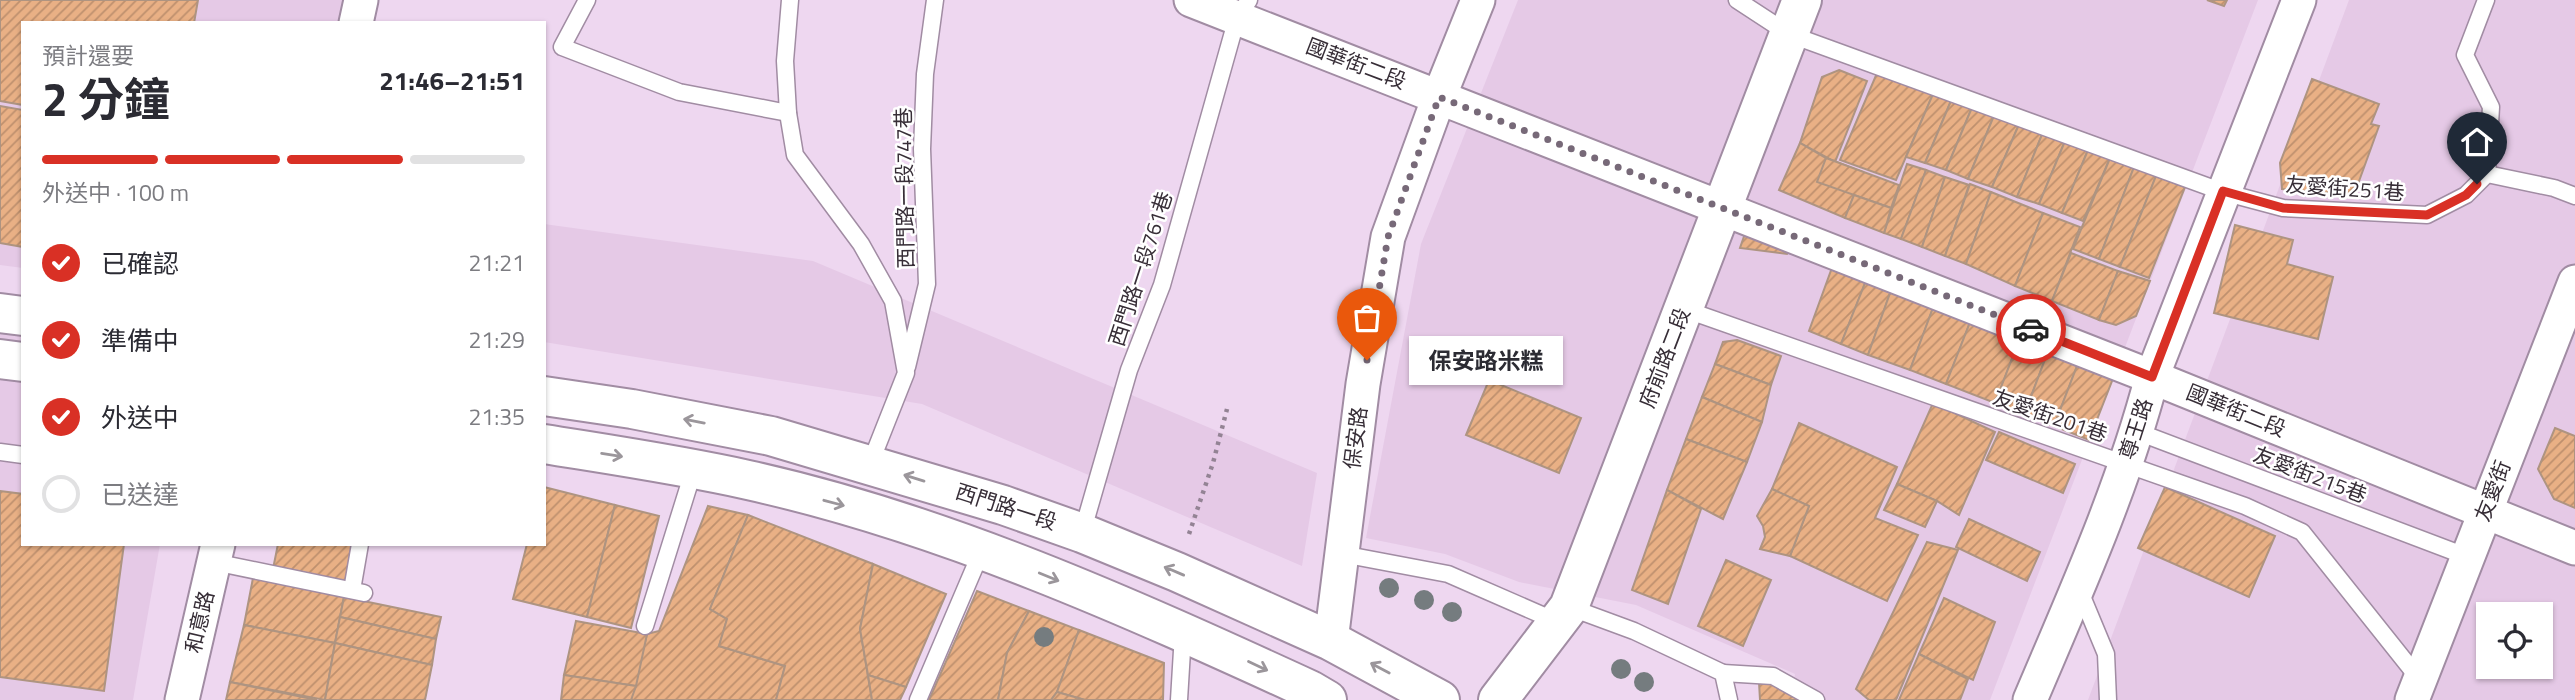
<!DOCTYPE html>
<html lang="zh-TW">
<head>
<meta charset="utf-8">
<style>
	:root { --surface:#fff; --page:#f2f2f3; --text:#2b2b33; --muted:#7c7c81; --line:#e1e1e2; --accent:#d93025 }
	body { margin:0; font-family:"Titillium Web","Noto Sans TC",sans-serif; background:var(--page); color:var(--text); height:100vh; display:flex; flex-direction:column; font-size:26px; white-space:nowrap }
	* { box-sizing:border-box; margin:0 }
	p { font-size:23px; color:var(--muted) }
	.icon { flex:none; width:38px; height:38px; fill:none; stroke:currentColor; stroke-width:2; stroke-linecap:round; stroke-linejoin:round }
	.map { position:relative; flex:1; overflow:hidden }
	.side { position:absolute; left:21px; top:21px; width:525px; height:525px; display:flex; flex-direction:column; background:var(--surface); border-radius:0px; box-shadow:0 2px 5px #0004 }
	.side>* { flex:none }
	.tools { position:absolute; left:2476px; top:602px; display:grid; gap:14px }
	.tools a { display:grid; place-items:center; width:77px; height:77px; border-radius:0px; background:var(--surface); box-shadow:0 2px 5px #0004; font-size:35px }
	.pin { position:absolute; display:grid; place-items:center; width:60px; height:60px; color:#fff; margin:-72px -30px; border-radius:50% 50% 50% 0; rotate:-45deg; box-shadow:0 0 7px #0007 }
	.pin .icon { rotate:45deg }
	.courier { position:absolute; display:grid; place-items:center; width:70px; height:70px; margin:-35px; border:5px solid #d93025; border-radius:50%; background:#fff; color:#222; box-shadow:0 2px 9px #0007 }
	.bubble { position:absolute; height:49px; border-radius:0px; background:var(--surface); box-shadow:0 2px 5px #0004; font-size:23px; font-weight:700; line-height:49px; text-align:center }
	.overview em { font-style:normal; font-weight:700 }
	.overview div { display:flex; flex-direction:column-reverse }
	.overview { display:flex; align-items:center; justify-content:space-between; height:119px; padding:0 21px }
	h1 { font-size:46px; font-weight:700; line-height:52px }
	.bar { display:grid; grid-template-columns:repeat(4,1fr); gap:10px 7px; align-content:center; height:84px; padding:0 21px }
	.bar i { height:9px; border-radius:5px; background:var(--line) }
	.bar .selected { background:var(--accent) }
	.bar p { grid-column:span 4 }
	ol { padding:0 21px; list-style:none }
	li { display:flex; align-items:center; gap:21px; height:77px }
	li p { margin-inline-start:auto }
	li .icon { padding:7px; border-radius:50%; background:var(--accent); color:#fff; stroke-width:4 }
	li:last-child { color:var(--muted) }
	li i { width:38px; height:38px; border:4px solid var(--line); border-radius:50% }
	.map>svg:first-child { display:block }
</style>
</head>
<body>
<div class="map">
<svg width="2575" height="700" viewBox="0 0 2575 700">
	<defs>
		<pattern id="building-hatch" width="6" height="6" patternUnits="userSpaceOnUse" patternTransform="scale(1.75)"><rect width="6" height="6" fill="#e9b085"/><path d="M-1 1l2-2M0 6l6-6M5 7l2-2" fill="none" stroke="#be906e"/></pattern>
	</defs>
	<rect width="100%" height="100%" fill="#eed7f0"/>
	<g fill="#e5c9e6" fill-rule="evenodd">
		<polygon points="0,0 349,0 344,23 23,23 23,268 0,265"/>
		<polygon points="1518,0 2258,0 1990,700 1790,700 1795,674 1636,605 1519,582 1445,554 1366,538 1421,244"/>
		<path d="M2349 0H2575V700H2088ZM2488 614H2541V667H2488Z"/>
		<polygon points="544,224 813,261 1317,473 1302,566 922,404 544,342"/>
		<polygon points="0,311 23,316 23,544 160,544 133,700 0,700"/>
	</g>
	<g fill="url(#building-hatch)" stroke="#ae9481" stroke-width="2">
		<polygon points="0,0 198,0 194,23 23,23 23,105 0,101"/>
		<polygon points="2207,0 2227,0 2224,6"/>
		<polygon points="1839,70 1867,81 1835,162 1800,143 1822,77"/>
		<polygon points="1877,73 1933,94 1896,180 1840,160"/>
		<polygon points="2312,79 2379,104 2371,124 2379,126 2354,195 2282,189 2280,163"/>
		<polygon points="1933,94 1953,96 1925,163 1906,157"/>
		<polygon points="1953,96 1973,105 1946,170 1925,163"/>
		<polygon points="1973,105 1995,113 1968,179 1946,170"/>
		<polygon points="0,106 23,110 23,247 0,243"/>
		<polygon points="1995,113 2020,122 1992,187 1968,179"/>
		<polygon points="2020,122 2043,132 2017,197 1992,187"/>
		<polygon points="2043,132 2065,141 2039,204 2017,197"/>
		<polygon points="2065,141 2088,150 2062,213 2039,204"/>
		<polygon points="1800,143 1826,158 1863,172 1845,218 1779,190"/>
		<polygon points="2088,150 2110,158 2083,221 2062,213"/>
		<polygon points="1826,158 1899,185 1891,208 1817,182"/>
		<polygon points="2110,158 2134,167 2099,259 2073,249"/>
		<polygon points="1907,164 1926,170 1901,239 1884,233"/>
		<polygon points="2134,167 2156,176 2120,267 2099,259"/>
		<polygon points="1926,170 1945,177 1922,247 1901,239"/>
		<polygon points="2156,176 2185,187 2149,278 2120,267"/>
		<polygon points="1945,177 1969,185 1945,256 1922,247"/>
		<polygon points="1970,184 1991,192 1966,264 1945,256"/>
		<polygon points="1991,192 2043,213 2015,286 1966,264"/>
		<polygon points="1854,195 1891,208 1884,233 1845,218"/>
		<polygon points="2043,213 2080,227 2052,301 2015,286"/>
		<polygon points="1749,222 1793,239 1787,254 1740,248"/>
		<polygon points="2235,225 2293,240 2287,264 2333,277 2318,339 2214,313"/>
		<polygon points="2071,253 2118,271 2099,320 2052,301"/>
		<polygon points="1833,265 1869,273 1841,344 1809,331"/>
		<polygon points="2118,271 2150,281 2136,316 2116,325 2099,320"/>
		<polygon points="1869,273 1894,282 1868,355 1841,344"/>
		<polygon points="1894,282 1937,297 1910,370 1868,355"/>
		<polygon points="1937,297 1974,312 1946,384 1910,370"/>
		<polygon points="1974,312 2023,330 1995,403 1946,384"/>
		<polygon points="2023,330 2052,341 2024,415 1995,403"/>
		<polygon points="1737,340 1781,356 1771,385 1715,364 1723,342"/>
		<polygon points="2052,341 2082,353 2054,426 2024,415"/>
		<polygon points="2082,353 2101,361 2112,381 2089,440 2054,426"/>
		<polygon points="1715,364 1771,385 1762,422 1702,397"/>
		<polygon points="1489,380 1581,418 1559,473 1466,435"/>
		<polygon points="1702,397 1762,422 1747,462 1686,439"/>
		<polygon points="1933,403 1995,432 1959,515 1937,501 1897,484"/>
		<polygon points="1799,423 1897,467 1875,518 1918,535 1887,601 1790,556 1809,506 1772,489"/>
		<polygon points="2555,428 2575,436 2575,508 2554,499 2538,469"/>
		<polygon points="1999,432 2075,464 2063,493 1986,460"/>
		<polygon points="1686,439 1747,462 1723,519 1667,490"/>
		<polygon points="1897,484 1937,501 1925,527 1884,510"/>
		<polygon points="544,487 615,505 587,617 513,599 527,544 544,544"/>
		<polygon points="2165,487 2275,536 2249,597 2138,548"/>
		<polygon points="1772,489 1809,506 1790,556 1760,549 1765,537 1763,526 1757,516"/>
		<polygon points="1667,490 1701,509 1668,604 1632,590"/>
		<polygon points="0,491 23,494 23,544 124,544 104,691 0,677"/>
		<polygon points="615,505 659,516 631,628 587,617"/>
		<polygon points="708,506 748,515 710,609 727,619 719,646 785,666 776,700 631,700 647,634 659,631"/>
		<polygon points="748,515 873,564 860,629 872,700 776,700 785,666 719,646 727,619 710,609"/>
		<polygon points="1969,519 2040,552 2027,581 1956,547"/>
		<polygon points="1927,542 1958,550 1896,700 1869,700 1856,689"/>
		<polygon points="278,544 357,544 349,583 273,569"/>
		<polygon points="1726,560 1771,580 1743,646 1698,626"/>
		<polygon points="873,564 946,594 906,687 868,675 860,629"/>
		<polygon points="253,578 344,597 335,643 244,625"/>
		<polygon points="977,591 1029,611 1007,653 998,700 929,700"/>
		<polygon points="344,597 441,617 436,639 340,617"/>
		<polygon points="1944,598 1995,622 1973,680 1919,654"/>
		<polygon points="1029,611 1079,630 1057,692 1051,700 998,700 1007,653"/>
		<polygon points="340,617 436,639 432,665 335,643"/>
		<polygon points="576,621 647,634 636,686 564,675"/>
		<polygon points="244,625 335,643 325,700 230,682"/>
		<polygon points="1079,630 1164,663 1163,700 1085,700 1057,692"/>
		<polygon points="335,643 432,665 425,700 325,700"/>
		<polygon points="1919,654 1968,679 1960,700 1899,700"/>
		<polygon points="564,675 636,686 631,700 561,700"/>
		<polygon points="868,675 906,687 900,700 872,700"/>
		<polygon points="230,682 317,700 226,700"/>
		<polygon points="1759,682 1777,683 1804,700 1760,700"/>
		<polygon points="1057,692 1085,700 1051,700"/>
	</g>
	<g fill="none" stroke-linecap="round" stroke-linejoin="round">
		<g stroke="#a18ca3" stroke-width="19">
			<g id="lane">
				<polyline points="587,0 562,47 679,92 788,113"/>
				<polyline points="790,0 785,61 788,113 795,155 861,244 893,301 906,373 870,464"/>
				<polyline points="1737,0 1789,34 2223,192 2283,208 2427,215 2466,195 2487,174 2554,188 2575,196"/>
				<polyline points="2486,0 2465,55 2491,107 2487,174"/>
				<polyline points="1684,309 2245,506 2302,532 2420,680"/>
				<polyline points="907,367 927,284 922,149 925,74 935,0"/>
				<polyline points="2138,432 2468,557"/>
				<polyline points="0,452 23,455"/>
				<polyline points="1082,533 1129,370 1162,285 1237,18 1249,0"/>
				<polyline points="1342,554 1448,574 1558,622"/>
				<polyline points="214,562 364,593"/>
				<polyline points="2079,589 2106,654 2108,700"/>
				<polyline points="352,590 360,544"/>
				<polyline points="1569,607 1634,631 1723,673 1729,700"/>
				<polyline points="645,626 694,469"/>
				<polyline points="1723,673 1773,676 1816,700"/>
				<polyline points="918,700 982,550"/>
				<polyline points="1179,700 1183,634"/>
			</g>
		</g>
		<g stroke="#a18ca3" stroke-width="37">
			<g id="street">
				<polyline points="1191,0 2152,377 2575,548"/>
				<polyline points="356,23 361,0"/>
				<polyline points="1331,641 1363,384 1388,237 1439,97 1478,0"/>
				<polyline points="182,700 218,544"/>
				<path d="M2030 700C2075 594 2123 488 2152 377L2299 0"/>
				<polyline points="2412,700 2575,282"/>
			</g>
		</g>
		<g stroke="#a18ca3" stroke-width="42">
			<g id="secondary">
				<polyline points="0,313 23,316"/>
				<polyline points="0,359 23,362"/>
				<polyline points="544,396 632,409 771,436 1003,505 1082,533 1177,572 1331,641 1440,700"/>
				<path d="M544 444C612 455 681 465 748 480 943 523 1129 607 1310 690L1327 700"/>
				<polyline points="1498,700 1569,607 1802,0"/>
			</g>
		</g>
		<polyline stroke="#938394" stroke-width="4.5" stroke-dasharray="3.5 5" stroke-linecap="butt" points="1189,534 1213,463 1227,409"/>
		<use href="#lane" stroke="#fff" stroke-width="16"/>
		<use href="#street" stroke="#fff" stroke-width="33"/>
		<use href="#secondary" stroke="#fff" stroke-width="38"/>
	</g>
	<g fill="#757c7f">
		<circle cx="1389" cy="588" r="10"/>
		<circle cx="1424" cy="600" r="10"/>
		<circle cx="1452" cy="612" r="10"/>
		<circle cx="1044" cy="637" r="10"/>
		<circle cx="1621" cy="669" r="10"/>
		<circle cx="1644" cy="682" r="10"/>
	</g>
	<defs><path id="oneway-shaft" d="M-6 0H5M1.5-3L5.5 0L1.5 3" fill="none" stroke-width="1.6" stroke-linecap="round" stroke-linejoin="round" transform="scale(1.75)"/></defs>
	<g stroke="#9b969b">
		<use href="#oneway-shaft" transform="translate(694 421) rotate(-169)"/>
		<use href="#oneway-shaft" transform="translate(612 455) rotate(9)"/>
		<use href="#oneway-shaft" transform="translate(914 478) rotate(-163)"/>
		<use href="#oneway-shaft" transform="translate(834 503) rotate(15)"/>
		<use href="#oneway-shaft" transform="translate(1174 571) rotate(-157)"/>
		<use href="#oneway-shaft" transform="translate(1049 577) rotate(22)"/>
		<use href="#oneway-shaft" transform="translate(1258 666) rotate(25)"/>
		<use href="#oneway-shaft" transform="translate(1380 668) rotate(-152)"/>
	</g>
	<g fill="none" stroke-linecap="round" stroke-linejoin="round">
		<polyline stroke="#776978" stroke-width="7" stroke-dasharray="0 12.6" points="1367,360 1388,237 1439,97 2031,329"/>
		<polyline stroke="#d93025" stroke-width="9" points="2031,329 2152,377 2223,191 2283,208 2427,215 2466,195 2477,184"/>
	</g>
	<g text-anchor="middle" stroke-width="5" stroke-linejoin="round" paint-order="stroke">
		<g font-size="21" fill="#372e37" stroke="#fff">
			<text transform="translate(1356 64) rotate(21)" y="7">國華街二段</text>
			<text transform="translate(905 188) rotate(-91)" y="7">西門路一段747巷</text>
			<text transform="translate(2345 189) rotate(4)" y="7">友愛街251巷</text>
			<text transform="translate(1141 269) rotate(-72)" y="7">西門路一段761巷</text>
			<text transform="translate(1665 358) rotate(-69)" y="7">府前路二段</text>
			<text transform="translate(2236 411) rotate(22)" y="7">國華街二段</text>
			<text transform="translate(2050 416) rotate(19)" y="7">友愛街201巷</text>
			<text transform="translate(2136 429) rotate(-72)" y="7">尊王路</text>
			<text transform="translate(1356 438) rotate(-83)" y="7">保安路</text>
			<text transform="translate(2310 475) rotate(21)" y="7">友愛街215巷</text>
			<text transform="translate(2493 491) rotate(-69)" y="7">友愛街</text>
			<text transform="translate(1006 507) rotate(18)" y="7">西門路一段</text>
			<text transform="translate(200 622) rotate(-77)" y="7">和意路</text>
		</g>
	</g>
</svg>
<div class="tools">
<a><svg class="icon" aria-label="locate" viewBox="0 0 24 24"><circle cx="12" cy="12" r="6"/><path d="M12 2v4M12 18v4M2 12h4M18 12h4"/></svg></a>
</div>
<div class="pin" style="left:1367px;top:360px;background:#ea580c"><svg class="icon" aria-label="bag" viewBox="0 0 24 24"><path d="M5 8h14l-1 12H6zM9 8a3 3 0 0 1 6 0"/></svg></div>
<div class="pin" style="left:2477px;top:184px;background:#1f2937"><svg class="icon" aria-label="home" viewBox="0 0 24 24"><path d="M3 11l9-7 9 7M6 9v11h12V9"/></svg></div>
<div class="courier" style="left:2031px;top:329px"><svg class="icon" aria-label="car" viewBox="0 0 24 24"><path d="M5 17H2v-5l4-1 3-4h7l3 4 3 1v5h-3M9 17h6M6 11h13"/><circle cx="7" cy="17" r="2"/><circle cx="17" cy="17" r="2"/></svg></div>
<div class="bubble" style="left:1409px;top:336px;width:154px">保安路米糕</div>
<section class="side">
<div class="overview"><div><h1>2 分鐘</h1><p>預計還要</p></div><em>21:46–21:51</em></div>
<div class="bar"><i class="selected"></i><i class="selected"></i><i class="selected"></i><i></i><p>外送中 · 100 m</p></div>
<ol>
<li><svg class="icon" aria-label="check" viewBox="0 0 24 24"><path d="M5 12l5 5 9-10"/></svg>已確認<p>21:21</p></li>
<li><svg class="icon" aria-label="check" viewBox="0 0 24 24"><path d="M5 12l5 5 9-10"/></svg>準備中<p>21:29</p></li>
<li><svg class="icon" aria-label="check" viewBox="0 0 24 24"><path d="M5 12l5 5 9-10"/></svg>外送中<p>21:35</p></li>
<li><i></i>已送達</li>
</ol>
</section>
</div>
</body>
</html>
